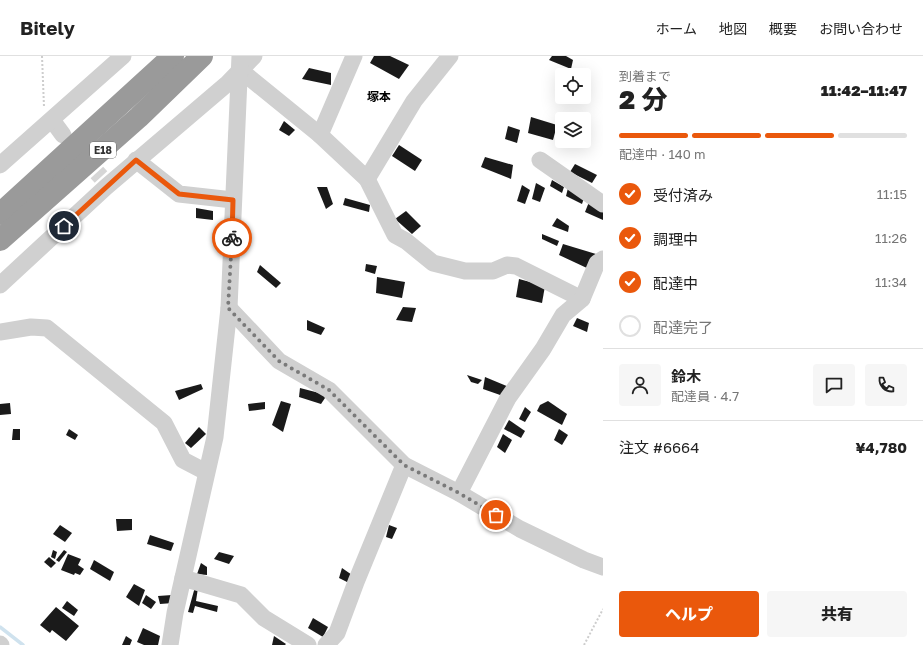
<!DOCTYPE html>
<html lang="ja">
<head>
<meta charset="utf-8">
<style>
	:root { --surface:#fff; --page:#f6f6f6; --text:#222; --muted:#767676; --line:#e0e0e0; --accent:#ea580c }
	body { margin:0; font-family:"Golos Text","Noto Sans JP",sans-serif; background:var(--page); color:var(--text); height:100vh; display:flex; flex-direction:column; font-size:15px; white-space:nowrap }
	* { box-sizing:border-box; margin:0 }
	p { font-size:13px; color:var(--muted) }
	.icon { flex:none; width:22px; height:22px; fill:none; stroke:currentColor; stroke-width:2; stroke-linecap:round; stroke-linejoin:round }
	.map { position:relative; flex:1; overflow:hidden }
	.sheet { display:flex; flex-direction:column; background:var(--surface); width:320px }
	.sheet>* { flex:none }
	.tools { position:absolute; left:555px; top:12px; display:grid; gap:8px }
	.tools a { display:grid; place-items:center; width:36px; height:36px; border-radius:4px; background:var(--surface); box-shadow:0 4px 16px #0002; font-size:20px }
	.pin { position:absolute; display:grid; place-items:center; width:34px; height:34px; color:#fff; margin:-17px; border:2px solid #fff; border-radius:50%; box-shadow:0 1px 4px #0007 }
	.courier { position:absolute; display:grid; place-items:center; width:40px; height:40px; margin:-20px; border:3px solid #ea580c; border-radius:50%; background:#fff; color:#222; box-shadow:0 1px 5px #0007 }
	.headline em { font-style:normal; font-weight:800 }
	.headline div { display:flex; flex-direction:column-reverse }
	.headline { display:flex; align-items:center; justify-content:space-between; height:68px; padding:0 16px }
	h1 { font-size:26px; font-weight:800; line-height:30px }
	.bar { display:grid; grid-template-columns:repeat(4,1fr); gap:6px 4px; align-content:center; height:48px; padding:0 16px }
	.bar i { height:5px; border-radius:3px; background:var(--line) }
	.bar .active { background:var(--accent) }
	.bar p { grid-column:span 4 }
	.line { display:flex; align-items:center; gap:10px; padding:0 16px; border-top:1px solid var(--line) }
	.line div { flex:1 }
	.round { display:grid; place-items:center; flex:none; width:42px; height:42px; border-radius:4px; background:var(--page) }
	ol { padding:0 16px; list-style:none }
	li { display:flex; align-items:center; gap:12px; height:44px }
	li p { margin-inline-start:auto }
	li .icon { padding:4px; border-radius:50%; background:var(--accent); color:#fff; stroke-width:4 }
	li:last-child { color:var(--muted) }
	li i { width:22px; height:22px; border:2px solid var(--line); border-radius:50% }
	.primary-button { display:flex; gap:8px; margin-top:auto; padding:8px 16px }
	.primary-button a { flex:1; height:46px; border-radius:4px; background:var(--accent); color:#fff; font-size:16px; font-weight:800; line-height:46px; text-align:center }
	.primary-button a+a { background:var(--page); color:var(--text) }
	header { display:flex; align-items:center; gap:24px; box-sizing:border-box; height:56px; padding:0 20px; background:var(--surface); border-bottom:1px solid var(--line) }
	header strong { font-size:19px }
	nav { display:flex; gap:22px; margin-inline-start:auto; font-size:14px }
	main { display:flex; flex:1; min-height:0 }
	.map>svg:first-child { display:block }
</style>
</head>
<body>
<header>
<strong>Bitely</strong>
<nav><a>ホーム</a><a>地図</a><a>概要</a><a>お問い合わせ</a></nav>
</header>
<main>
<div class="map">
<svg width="603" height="589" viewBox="0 0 603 589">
	<rect width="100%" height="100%" fill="#fff"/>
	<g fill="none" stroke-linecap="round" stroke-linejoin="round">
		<polyline stroke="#cfe2ee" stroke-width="3.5" points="0,571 23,589"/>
	</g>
	<g fill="#1a1a1a">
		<polygon points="374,0 390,0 409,9 399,23 370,7"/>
		<polygon points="552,0 566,0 573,4 571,13 549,4"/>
		<polygon points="309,12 331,17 331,29 302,23"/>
		<polygon points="531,61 557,69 553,84 528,77"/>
		<polygon points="284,65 295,74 289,80 279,74"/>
		<polygon points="508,70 520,74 517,87 505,83"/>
		<polygon points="399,89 422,104 415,115 392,100"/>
		<polygon points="485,101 513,109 511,123 481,111"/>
		<polygon points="575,108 597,119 592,127 570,116"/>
		<polygon points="552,124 564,131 562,137 550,130"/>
		<polygon points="536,127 545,132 540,146 532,143"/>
		<polygon points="522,129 530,134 525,148 517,145"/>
		<polygon points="317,131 327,131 333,148 326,153"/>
		<polygon points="568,132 584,142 582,148 566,140"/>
		<polygon points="345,142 370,149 369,156 343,149"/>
		<polygon points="589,146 603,153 603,164 585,156"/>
		<polygon points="196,152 213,155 213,164 196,162"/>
		<polygon points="406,155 421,170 412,178 395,163"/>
		<polygon points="557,162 569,170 568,176 552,170"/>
		<polygon points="542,178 559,185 557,190 542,183"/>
		<polygon points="563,188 596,198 589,213 559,199"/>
		<polygon points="366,208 377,210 375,218 365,215"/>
		<polygon points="260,209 281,227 276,232 257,216"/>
		<polygon points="377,221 405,226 402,242 376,237"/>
		<polygon points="519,223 545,230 542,247 516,241"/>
		<polygon points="403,251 416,252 412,266 396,264"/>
		<polygon points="577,262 589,267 587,276 573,270"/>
		<polygon points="307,264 325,272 321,279 307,274"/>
		<polygon points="467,319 482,324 478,328 471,326"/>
		<polygon points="485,321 509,331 503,340 483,333"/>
		<polygon points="201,328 203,333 179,344 175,335"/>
		<polygon points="300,332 327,339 321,348 299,341"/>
		<polygon points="281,345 291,348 283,376 272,369"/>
		<polygon points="548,345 567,358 562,369 537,355 540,349"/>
		<polygon points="265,346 265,353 249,355 248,348"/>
		<polygon points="10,347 11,358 0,359 0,348"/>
		<polygon points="525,351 531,356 525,366 519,363"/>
		<polygon points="509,364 525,375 521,382 504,373"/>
		<polygon points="199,371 206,378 191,392 185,387"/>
		<polygon points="13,373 20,373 20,384 12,384"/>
		<polygon points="69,373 78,379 75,384 66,379"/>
		<polygon points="559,373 568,379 562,389 554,384"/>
		<polygon points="503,378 512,384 505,397 497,391"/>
		<polygon points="116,463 132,463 132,474 117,475"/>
		<polygon points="60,469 72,477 65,486 53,478"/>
		<polygon points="389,469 397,472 392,483 386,481"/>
		<polygon points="150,479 174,487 171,495 147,488"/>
		<polygon points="53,494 57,496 55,503 51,501"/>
		<polygon points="64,494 67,496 59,506 56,504"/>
		<polygon points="219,496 234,500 229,508 214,503"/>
		<polygon points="68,498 81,503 78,509 84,513 80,519 75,517 74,519 61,514"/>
		<polygon points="49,501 56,507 51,512 44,506"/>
		<polygon points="94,504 114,516 110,525 90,513"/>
		<polygon points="201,507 207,511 207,519 197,518"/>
		<polygon points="342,512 355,521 351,528 339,522"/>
		<polygon points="134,528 145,534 139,550 126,541"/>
		<polygon points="195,531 198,532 196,545 218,550 217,556 195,550 193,557 188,556"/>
		<polygon points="146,539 156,546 151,553 142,547"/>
		<polygon points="172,539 173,547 160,548 158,540"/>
		<polygon points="67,545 78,554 74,560 62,552"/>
		<polygon points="56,551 79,570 66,585 52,574 50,577 40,569"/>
		<polygon points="313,562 328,571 323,581 308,572"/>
		<polygon points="143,572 160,580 158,589 144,589 137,586"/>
		<polygon points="126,580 132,584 130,589 122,589"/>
		<polygon points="274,580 286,588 285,589 272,589"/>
	</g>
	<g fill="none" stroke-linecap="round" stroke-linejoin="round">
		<polyline stroke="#d6d6d6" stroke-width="17" stroke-dasharray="17 8" stroke-linecap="butt" points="80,98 101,121"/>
		<g stroke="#cdcdcd" stroke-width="2" stroke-dasharray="2 2" stroke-linecap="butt">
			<polyline points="42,0 44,51"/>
			<polyline points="584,589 603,553"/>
		</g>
		<g stroke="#d0d0d0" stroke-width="17">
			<polyline points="240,14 320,79 367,123 395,179 406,185 433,207 465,215 493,215 507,209 516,210 582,243"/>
			<polyline points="52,64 63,79"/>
			<polyline points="320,79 354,0"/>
			<polyline points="136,104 179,138 233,144"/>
			<polyline points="540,104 603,148"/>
			<polyline points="0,109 123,0"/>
			<polyline points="367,123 414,45 450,0"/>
			<polyline points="0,229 106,131 228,27 254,0"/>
			<polyline points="229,252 279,305 329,334 404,409 459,437 520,473 584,504 603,511"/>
			<polyline points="0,276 31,271 47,272 164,367 183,404 206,416"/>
			<polyline points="459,437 508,342 543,293 563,259 582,243 597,207 603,203"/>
			<polyline points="183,522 241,539 264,562 308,589"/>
			<polyline points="0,588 1,589"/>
			<polyline points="170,589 175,557 215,381 229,252 240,0"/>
			<polyline points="326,589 337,577 356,526 404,409"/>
		</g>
		<g stroke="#9a9a9a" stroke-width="22">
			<polyline points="0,158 173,0"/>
			<polyline points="0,184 139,61 202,0"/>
		</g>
	</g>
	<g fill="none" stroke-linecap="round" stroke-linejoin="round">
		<polyline stroke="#7a7a7a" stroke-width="4" stroke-dasharray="0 7.2" points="232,182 228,252 279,305 329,334 404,409 459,437 496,459"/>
		<polyline stroke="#ea580c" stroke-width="5" points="64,170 136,104 179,138 233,144 232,182"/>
	</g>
	<g text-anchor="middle" stroke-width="4" stroke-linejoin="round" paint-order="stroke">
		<rect fill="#fff" stroke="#707070" stroke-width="1" x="90" y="86" width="26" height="16" rx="3"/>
		<g font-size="10" font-weight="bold" fill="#333">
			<text x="103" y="98">E18</text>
		</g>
		<g font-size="12" font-weight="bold" fill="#000" stroke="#fff">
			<text x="379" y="45">塚本</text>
		</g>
	</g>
</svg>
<div class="tools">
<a><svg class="icon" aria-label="locate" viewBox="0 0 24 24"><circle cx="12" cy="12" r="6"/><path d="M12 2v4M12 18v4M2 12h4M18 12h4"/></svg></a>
<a><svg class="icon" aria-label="layers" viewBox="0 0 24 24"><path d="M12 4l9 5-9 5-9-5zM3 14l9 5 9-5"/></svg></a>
</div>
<div class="pin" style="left:496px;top:459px;background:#ea580c"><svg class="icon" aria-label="bag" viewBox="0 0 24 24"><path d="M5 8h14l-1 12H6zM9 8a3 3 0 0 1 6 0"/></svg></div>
<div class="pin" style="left:64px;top:170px;background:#1f2937"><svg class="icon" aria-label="home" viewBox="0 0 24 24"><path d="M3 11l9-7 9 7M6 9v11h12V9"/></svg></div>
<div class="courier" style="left:232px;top:182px"><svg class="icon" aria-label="bike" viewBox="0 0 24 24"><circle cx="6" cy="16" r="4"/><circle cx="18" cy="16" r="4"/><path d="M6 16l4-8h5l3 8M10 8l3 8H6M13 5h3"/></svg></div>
</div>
<section class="sheet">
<div class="headline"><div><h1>2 分</h1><p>到着まで</p></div><em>11:42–11:47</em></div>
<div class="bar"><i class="active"></i><i class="active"></i><i class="active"></i><i></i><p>配達中 · 140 m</p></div>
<ol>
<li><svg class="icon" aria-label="check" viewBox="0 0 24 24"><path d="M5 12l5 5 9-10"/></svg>受付済み<p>11:15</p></li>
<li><svg class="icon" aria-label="check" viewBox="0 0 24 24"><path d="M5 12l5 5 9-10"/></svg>調理中<p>11:26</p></li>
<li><svg class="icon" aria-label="check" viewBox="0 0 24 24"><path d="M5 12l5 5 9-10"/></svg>配達中<p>11:34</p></li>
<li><i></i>配達完了</li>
</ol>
<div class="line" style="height:72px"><a class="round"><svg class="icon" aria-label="person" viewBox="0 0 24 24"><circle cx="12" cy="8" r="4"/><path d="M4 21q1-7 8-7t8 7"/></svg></a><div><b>鈴木</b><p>配達員 · 4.7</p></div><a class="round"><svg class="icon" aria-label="chat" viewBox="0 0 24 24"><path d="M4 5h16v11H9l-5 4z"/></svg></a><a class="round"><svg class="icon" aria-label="phone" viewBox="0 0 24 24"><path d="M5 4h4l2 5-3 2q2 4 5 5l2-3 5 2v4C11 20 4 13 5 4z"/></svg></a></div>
<div class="line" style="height:52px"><div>注文 #6664</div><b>¥4,780</b></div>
<div class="primary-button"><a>ヘルプ</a><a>共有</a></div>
</section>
</main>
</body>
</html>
